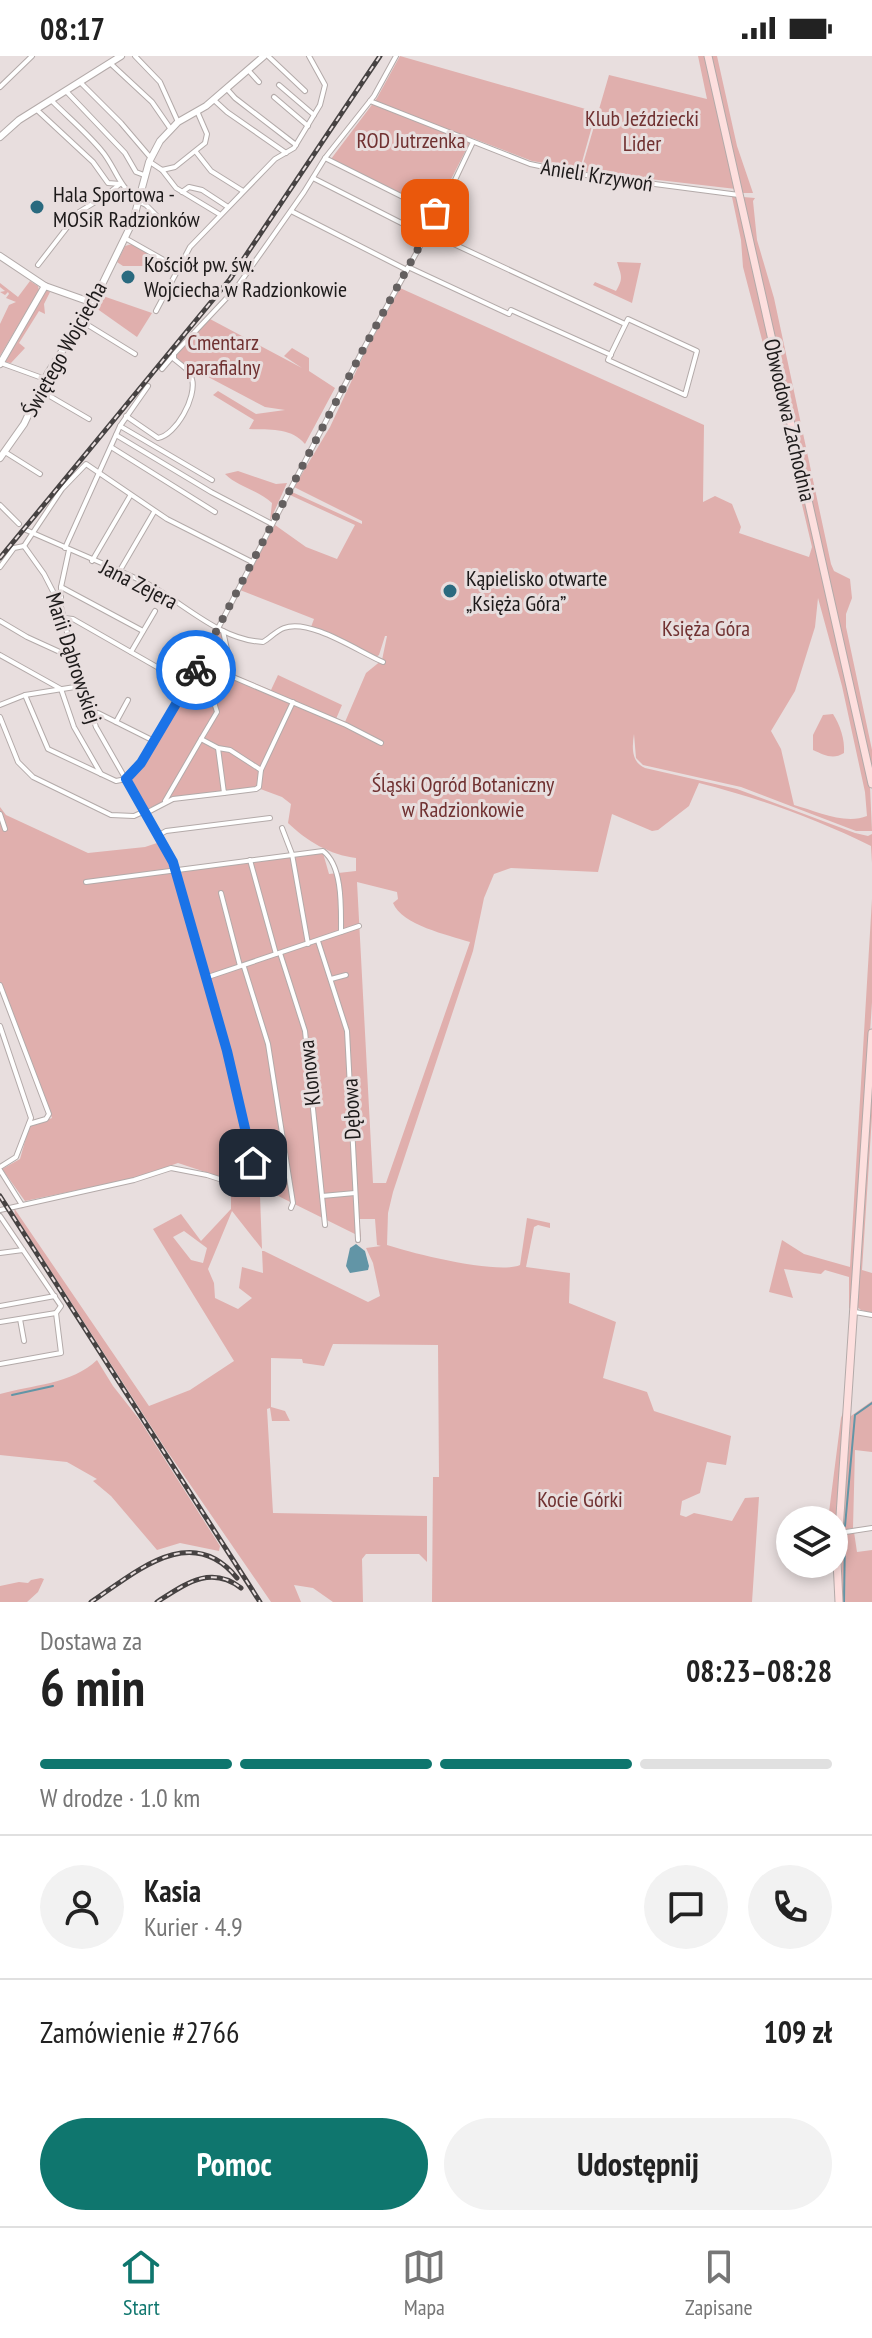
<!DOCTYPE html>
<html lang="pl">
<head>
<meta charset="utf-8">
<style>
	:root { --surface:#fff; --page:#f2f2f2; --text:#222; --muted:#767676; --line:#e0e0e0; --accent:#0f766e }
	body { margin:0; font-family:"PT Sans Narrow",sans-serif; background:var(--page); color:var(--text); height:100vh; display:flex; flex-direction:column; font-size:30px; white-space:nowrap }
	* { box-sizing:border-box; margin:0 }
	p { font-size:26px; color:var(--muted) }
	.icon { flex:none; width:44px; height:44px; fill:none; stroke:currentColor; stroke-width:2; stroke-linecap:round; stroke-linejoin:round }
	.map { position:relative; height:1546px; overflow:hidden }
	.sheet { display:flex; flex-direction:column; background:var(--surface); flex:1 }
	.sheet>* { flex:none }
	.fabs { position:absolute; left:776px; top:1450px; display:grid; gap:16px }
	.fabs a { display:grid; place-items:center; width:72px; height:72px; border-radius:50%; background:var(--surface); box-shadow:0 4px 12px #0003; font-size:40px }
	.pin { position:absolute; display:grid; place-items:center; width:68px; height:68px; color:#fff; margin:-34px; border-radius:16px; box-shadow:0 4px 12px #0006 }
	.courier { position:absolute; display:grid; place-items:center; width:80px; height:80px; margin:-40px; border:6px solid #1a73e8; border-radius:50%; background:#fff; color:#222; box-shadow:0 2px 10px #0007 }
	.overview em { font-style:normal; font-weight:700 }
	.overview div { display:flex; flex-direction:column-reverse }
	.overview { display:flex; align-items:center; justify-content:space-between; height:136px; padding:0 40px }
	h1 { font-size:52px; font-weight:700; line-height:60px }
	.bar { display:grid; grid-template-columns:repeat(4,1fr); gap:12px 8px; align-content:center; height:96px; padding:0 40px }
	.bar i { height:10px; border-radius:6px; background:var(--line) }
	.bar .active { background:var(--accent) }
	.bar p { grid-column:span 4 }
	.line { display:flex; align-items:center; gap:20px; padding:0 40px; border-top:2px solid var(--line) }
	.line div { flex:1 }
	.round { display:grid; place-items:center; flex:none; width:84px; height:84px; border-radius:42px; background:var(--page) }
	.primary-button { display:flex; gap:16px; margin-top:auto; padding:16px 40px }
	.primary-button a { flex:1; height:92px; border-radius:48px; background:var(--accent); color:#fff; font-size:32px; font-weight:700; line-height:92px; text-align:center }
	.primary-button a+a { background:var(--page); color:var(--text) }
	.status { display:flex; justify-content:space-between; align-items:center; height:56px; padding:0 40px; background:var(--surface); direction:ltr }
	.status svg { height:22px; fill:currentColor }
	.tabs { display:flex; justify-content:space-around; align-items:center; height:112px; border-top:2px solid var(--line); background:var(--surface); font-size:22px; color:var(--muted) }
	.tabs a { display:grid; justify-items:center; gap:4px }
	.tabs .active { color:var(--accent) }
	.map>svg:first-child { display:block }
</style>
</head>
<body>
<div class="status"><b>08:17</b><svg viewBox="0 0 49 12"><path d="M0 12V9h3v3zM5 12V6h3v6zM10 12V3h3v9zM15 12V0h3v12zM26 1h20v11H26zM47 4h2v5h-2z"/></svg></div>
<div class="map">
<svg width="872" height="1546" viewBox="0 0 872 1546">
	<rect width="100%" height="100%" fill="#e8dede"/>
	<g fill="#e0afad" fill-rule="evenodd">
		<polygon points="400,0 596,56 580,113 532,105 472,82 435,155 331,103 377,42"/>
		<polygon points="698,0 706,0 736,133 581,115 609,19 707,43"/>
		<polygon points="711,0 717,0 737,90 753,137 742,137"/>
		<path d="M732 141H738L870 731 872 775H856L741 731 643 709 636 702 634 678C632 691 631 706 645 712L737 733 855 777 868 780 872 778V807L871 790C816 763 759 742 699 727L689 750 658 774 652 775 612 758 598 816 511 812 494 818 484 842 473 895 393 1136 388 1157 387 1189C411 1197 499 1219 520 1209L527 1162 550 1167V1172L538 1169 534 1171 526 1211 570 1217 569 1247 616 1266 603 1322 647 1336 654 1355 731 1380 726 1409 707 1406 700 1437 682 1445 680 1459 686 1461 694 1457 732 1465 745 1442 759 1441 752 1546H432L433 1421H439L438 1289 333 1288 324 1310 303 1307 302 1303 271 1302V1351L285 1355 290 1365H272L270 1352 267 1353 273 1457 427 1460V1506L419 1498H366L362 1503 363 1546H333L313 1532 294 1529 301 1546H271L165 1392 15 1159 14 1152 149 1350 190 1334 234 1305 153 1173 181 1158 201 1185 231 1153V1130L260 1140 262 1193 232 1155 208 1213 214 1227 215 1242 238 1253 252 1242 239 1232 242 1211 263 1217 262 1195H264L368 1246 380 1240 373 1207 366 1192 381 1190 377 1189 375 1163H359L361 1181 262 1132 231 997 180 815 323 797 329 818 356 815V802C330 799 307 785 288 767L291 748 282 741 255 731 176 741 147 753 131 726V721L180 644 219 575 225 577 235 619 271 634 278 619 342 649 336 663 345 666 366 617 382 604 387 580H385L379 599 376 601 311 571 314 563 240 534 275 469 306 491 337 503 355 469 290 439 292 436 362 468V465L294 431 330 371 366 294 400 232 704 369 703 446 715 440 732 448 741 471 739 477 809 501 812 491 773 326 743 211 741 184ZM818 542 842 630 865 736 867 760C845 769 816 755 794 749L781 693 771 675 795 635 815 571ZM357 826 397 836 398 843 393 847C402 869 448 879 470 886L386 1127H373ZM184 1175 207 1192 203 1207 191 1204 173 1181Z"/>
		<polygon points="743,141 755,142 753,145 757,184 774,242 831,508 834,515 850,523 852,542 846,558 846,571 872,694 872,714"/>
		<polygon points="132,188 153,201 148,210 123,210 117,206 125,190"/>
		<path d="M617 206 641 207 632 247 593 229 595 226 616 235C624 222 621 219 617 206Z"/>
		<polygon points="30,225 38,230 39,234 0,300 0,268 9,249 16,246 6,242 9,238 8,236 5,239 0,236 5,235 0,231 0,227 18,241"/>
		<polygon points="46,234 50,236 44,248 45,258 39,255 19,287 25,292 11,307 5,306"/>
		<polygon points="103,240 152,257 137,281 96,252"/>
		<path d="M210 263 302 312 284 300 292 292 309 302V315L335 332 305 388C291 371 270 374 249 373L254 364 213 339 218 335 256 358 285 354 265 351 176 304 175 299Z"/>
		<path d="M238 415 276 428 287 427 270 465 272 447C258 434 238 431 225 418Z"/>
		<path d="M833 658C840 669 845 683 844 697 833 704 824 699 813 694V679L823 659Z"/>
		<polygon points="0,751 6,759 88,797 145,791 160,786 173,813 223,989 247,1088 243,1090 252,1125 251,1131 178,1107 131,1123 25,1145 2,1113 20,1103 29,1071 52,1062 0,927"/>
		<polygon points="872,843 872,946 852,1249 849,1253 849,1221 825,1214 821,1218 784,1213 793,1242 769,1236 782,1184 804,1198 850,1211"/>
		<polygon points="872,1015 872,1060 862,1214 872,1217 872,1257 861,1254 856,1250"/>
		<path d="M97 1304 113 1330 139 1363 220 1490 219 1495 180 1487 157 1494 111 1440 93 1425 97 1423 67 1406 0 1399V1338C32 1329 72 1328 97 1304Z"/>
		<polygon points="872,1345 872,1396 855,1394 853,1472 842,1474 851,1360"/>
		<polygon points="845,1351 837,1546 835,1546 834,1464 828,1464 841,1362"/>
		<polygon points="854,1476 857,1496 872,1494 872,1546 842,1546 842,1479"/>
		<polygon points="41,1522 44,1523 38,1536 27,1546 0,1546 0,1530 19,1526 28,1527 31,1524"/>
	</g>
	<polygon fill="#6295a6" points="356,1188 365,1195 369,1210 368,1214 350,1217 346,1210 350,1192"/>
	<g fill="none" stroke-linecap="round" stroke-linejoin="round">
		<g stroke="#6295a6" stroke-width="2">
			<polyline points="12,1339 53,1330"/>
			<polyline points="845,1470 855,1359 872,1347"/>
			<polyline points="844,1546 845,1479"/>
		</g>
		<g stroke="#b3aaa9" stroke-width="6">
			<g id="minor">
				<polyline points="135,0 160,26 178,66"/>
				<polyline points="268,0 305,35"/>
				<polyline points="110,7 152,46 170,72"/>
				<polyline points="249,15 259,26"/>
				<polyline points="81,27 121,67 150,101"/>
				<polyline points="279,29 314,59"/>
				<polyline points="0,31 32,0"/>
				<polyline points="227,33 235,42 296,89"/>
				<polyline points="66,35 125,97 136,116 144,119"/>
				<polyline points="274,41 308,70"/>
				<polyline points="214,44 227,56 286,97"/>
				<path d="M52 45C68 61 86 76 101 94 116 111 118 132 139 143"/>
				<polyline points="370,45 530,108 578,118 739,139"/>
				<polyline points="37,54 93,106 108,127 120,128"/>
				<polyline points="196,96 211,115 243,135"/>
				<polyline points="325,102 437,158"/>
				<polyline points="150,106 162,114 175,111 205,87 207,78 197,55"/>
				<polyline points="162,114 176,132 219,158"/>
				<polyline points="313,122 425,179"/>
				<polyline points="182,136 189,131 202,134 228,151"/>
				<polyline points="138,145 146,149 158,161"/>
				<polyline points="291,155 407,214"/>
				<polyline points="428,176 625,268"/>
				<polyline points="125,182 178,212"/>
				<polyline points="38,209 79,156 105,140 120,128"/>
				<polyline points="408,211 509,258 511,254 611,299"/>
				<polyline points="156,255 190,191 275,103 294,92 320,49 325,29 309,0"/>
				<polygon points="628,263 697,295 685,339 608,304"/>
				<polyline points="83,266 135,298"/>
				<polyline points="1,307 45,323"/>
				<polyline points="162,313 173,300"/>
				<polyline points="41,335 89,363"/>
				<path d="M126 360 158 382C176 379 197 341 192 323 190 314 181 309 174 303V298L237 231 304 136 325 102 374 40 396 0"/>
				<polyline points="120,370 212,424"/>
				<polyline points="116,379 211,436 272,468"/>
				<polyline points="111,391 215,456"/>
				<polyline points="5,396 40,418"/>
				<polyline points="0,449 19,468"/>
				<path d="M26 474C64 491 105 508 144 526 182 545 218 584 263 586 270 582 276 575 284 572 310 562 359 596 383 606"/>
				<polyline points="24,490 44,518 61,551 73,602 96,671 173,806 227,995 261,1138"/>
				<polyline points="24,490 62,433 86,408 167,463 252,506"/>
				<polyline points="65,492 120,370 148,330"/>
				<polyline points="92,505 130,440"/>
				<polyline points="0,511 14,492 24,490"/>
				<polyline points="119,516 154,456"/>
				<polyline points="61,531 143,575"/>
				<polyline points="61,550 61,531 69,494"/>
				<polyline points="64,562 73,563 213,643 217,656 201,683 218,692 230,694 261,714"/>
				<polyline points="0,565 27,581 73,602"/>
				<polyline points="223,575 233,621 346,669 381,687"/>
				<polyline points="131,596 155,555"/>
				<polyline points="0,599 61,633 74,671 101,718"/>
				<polyline points="25,639 48,693 116,725 126,723 137,713 201,605 364,292 445,145 473,86"/>
				<polyline points="0,649 25,639 81,630"/>
				<polyline points="98,657 154,685"/>
				<polyline points="0,661 18,706 33,721 111,759 134,760 145,755"/>
				<polyline points="116,666 128,644"/>
				<polyline points="218,692 224,737 256,733 259,731 261,714 293,646"/>
				<polyline points="165,745 201,683"/>
				<polyline points="146,757 173,743 224,737"/>
				<polyline points="0,758 5,773"/>
				<polyline points="282,772 292,798 308,888"/>
				<polyline points="159,779 166,775 270,762"/>
				<polyline points="250,804 276,898"/>
				<path d="M86 826 323 795C343 810 341 852 341 876"/>
				<polyline points="221,837 240,910"/>
				<polyline points="318,885 347,975 358,1184"/>
				<polyline points="280,897 305,975 325,1169"/>
				<polyline points="244,911 268,988 293,1147 291,1152"/>
				<polyline points="205,922 359,870"/>
				<polyline points="331,923 346,919"/>
				<polyline points="0,929 49,1058 46,1063 29,1068"/>
				<polyline points="0,970 31,1062 16,1101 0,1111"/>
				<polyline points="0,1114 22,1149"/>
				<polyline points="322,1140 355,1137"/>
				<polyline points="0,1154 134,1124 171,1112 207,1119 247,1132"/>
				<polyline points="0,1160 61,1250 56,1257 0,1266"/>
				<polyline points="0,1197 23,1194"/>
				<polyline points="0,1250 55,1240"/>
				<polyline points="855,1256 872,1259"/>
				<polyline points="20,1263 24,1285"/>
				<polyline points="0,1308 61,1297 56,1257"/>
				<polyline points="839,1477 872,1472"/>
			</g>
		</g>
		<g stroke="#b3aaa9" stroke-width="8">
			<g id="tertiary">
				<polyline points="0,81 19,64 121,0"/>
				<polyline points="0,200 45,230 93,247"/>
				<polyline points="0,308 45,230"/>
				<polyline points="0,402 24,368 48,317 93,247 133,165 149,106 160,85 178,66 206,50 264,0"/>
			</g>
		</g>
		<g stroke="#b3aaa9" stroke-width="9">
			<g id="secondary">
				<polyline points="708,0 872,728"/>
				<polyline points="839,1546 837,1505 872,977"/>
			</g>
		</g>
		<use href="#minor" stroke="#fff" stroke-width="4"/>
		<use href="#tertiary" stroke="#fff" stroke-width="6"/>
		<use href="#secondary" stroke="#fddfde" stroke-width="7"/>
		<g stroke="#464242" stroke-width="5">
			<g id="rail">
				<polyline points="0,502 230,223 380,0"/>
				<polyline points="0,1140 260,1546"/>
				<path d="M91 1546C135 1517 191 1465 237 1522"/>
				<path d="M157 1546C184 1529 210 1508 241 1532"/>
			</g>
		</g>
		<use href="#rail" stroke="#e8dede" stroke-width="2" stroke-dasharray="6" stroke-linecap="butt"/>
	</g>
	<g fill="none" stroke-linecap="round" stroke-linejoin="round">
		<polyline stroke="#645f5f" stroke-width="8" stroke-dasharray="0 14.4" points="196,614 364,292 437,158 435,157"/>
		<polyline stroke="#1a73e8" stroke-width="10" points="196,614 141,707 126,723 173,806 227,995 253,1107"/>
	</g>
	<g fill="#2a6a7f" stroke="#e8dede" stroke-width="3">
		<circle cx="37" cy="151" r="8"/>
		<circle cx="128" cy="221" r="8"/>
		<circle cx="450" cy="535" r="8"/>
	</g>
	<g text-anchor="middle" stroke-width="6" stroke-linejoin="round" paint-order="stroke">
		<g font-size="22" fill="#703131" stroke="#e8dede">
			<text x="642" y="70">Klub Jeździecki<tspan x="642" dy="25">Lider</tspan></text>
			<text x="411" y="92">ROD Jutrzenka</text>
			<text x="223" y="294">Cmentarz<tspan x="223" dy="25">parafialny</tspan></text>
			<text x="706" y="580">Księża Góra</text>
			<text x="463" y="736">Śląski Ogród Botaniczny<tspan x="463" dy="25">w Radzionkowie</tspan></text>
			<text x="580" y="1451">Kocie Górki</text>
		</g>
		<g font-size="22" fill="#1d1a1a" stroke="#e8dede">
			<text transform="translate(597 119) rotate(9)" y="8">Anieli Krzywoń</text>
			<text transform="translate(64 293) rotate(-61)" y="8">Świętego Wojciecha</text>
			<text transform="translate(790 364) rotate(77)" y="8">Obwodowa Zachodnia</text>
			<text transform="translate(139 528) rotate(27)" y="8">Jana Zejera</text>
			<text transform="translate(74 602) rotate(72)" y="8">Marii Dąbrowskiej</text>
			<text transform="translate(309 1017) rotate(-96)" y="8">Klonowa</text>
			<text transform="translate(351 1053) rotate(-93)" y="8">Dębowa</text>
		</g>
		<g font-size="22" fill="#1d1a1a" stroke="#e8dede" text-anchor="start">
			<text x="53" y="146">Hala Sportowa -<tspan x="53" dy="25">MOSiR Radzionków</tspan></text>
			<text x="144" y="216">Kościół pw. św.<tspan x="144" dy="25">Wojciecha w Radzionkowie</tspan></text>
			<text x="466" y="530">Kąpielisko otwarte<tspan x="466" dy="25">„Księża Góra”</tspan></text>
		</g>
	</g>
</svg>
<div class="fabs">
<a><svg class="icon" aria-label="layers" viewBox="0 0 24 24"><path d="M12 4l9 5-9 5-9-5zM3 14l9 5 9-5"/></svg></a>
</div>
<div class="pin" style="left:435px;top:157px;background:#ea580c"><svg class="icon" aria-label="bag" viewBox="0 0 24 24"><path d="M5 8h14l-1 12H6zM9 8a3 3 0 0 1 6 0"/></svg></div>
<div class="pin" style="left:253px;top:1107px;background:#1f2937"><svg class="icon" aria-label="home" viewBox="0 0 24 24"><path d="M3 11l9-7 9 7M6 9v11h12V9"/></svg></div>
<div class="courier" style="left:196px;top:614px"><svg class="icon" aria-label="bike" viewBox="0 0 24 24"><circle cx="6" cy="16" r="4"/><circle cx="18" cy="16" r="4"/><path d="M6 16l4-8h5l3 8M10 8l3 8H6M13 5h3"/></svg></div>
</div>
<section class="sheet">
<div class="overview"><div><h1>6 min</h1><p>Dostawa za</p></div><em>08:23–08:28</em></div>
<div class="bar"><i class="active"></i><i class="active"></i><i class="active"></i><i></i><p>W drodze · 1.0 km</p></div>
<div class="line" style="height:144px"><a class="round"><svg class="icon" aria-label="person" viewBox="0 0 24 24"><circle cx="12" cy="8" r="4"/><path d="M4 21q1-7 8-7t8 7"/></svg></a><div><b>Kasia</b><p>Kurier · 4.9</p></div><a class="round"><svg class="icon" aria-label="chat" viewBox="0 0 24 24"><path d="M4 5h16v11H9l-5 4z"/></svg></a><a class="round"><svg class="icon" aria-label="phone" viewBox="0 0 24 24"><path d="M5 4h4l2 5-3 2q2 4 5 5l2-3 5 2v4C11 20 4 13 5 4z"/></svg></a></div>
<div class="line" style="height:104px"><div>Zamówienie #2766</div><b>109 zł</b></div>
<div class="primary-button"><a>Pomoc</a><a>Udostępnij</a></div>
</section>
<nav class="tabs">
<a class="active"><svg class="icon" aria-label="home" viewBox="0 0 24 24"><path d="M3 11l9-7 9 7M6 9v11h12V9"/></svg>Start</a>
<a><svg class="icon" aria-label="map" viewBox="0 0 24 24"><path d="M3 6l6-2 6 2 6-2v14l-6 2-6-2-6 2zM9 4v14M15 6v14"/></svg>Mapa</a>
<a><svg class="icon" aria-label="saved" viewBox="0 0 24 24"><path d="M7 4h10v16l-5-4-5 4z"/></svg>Zapisane</a>
</nav>
</body>
</html>
